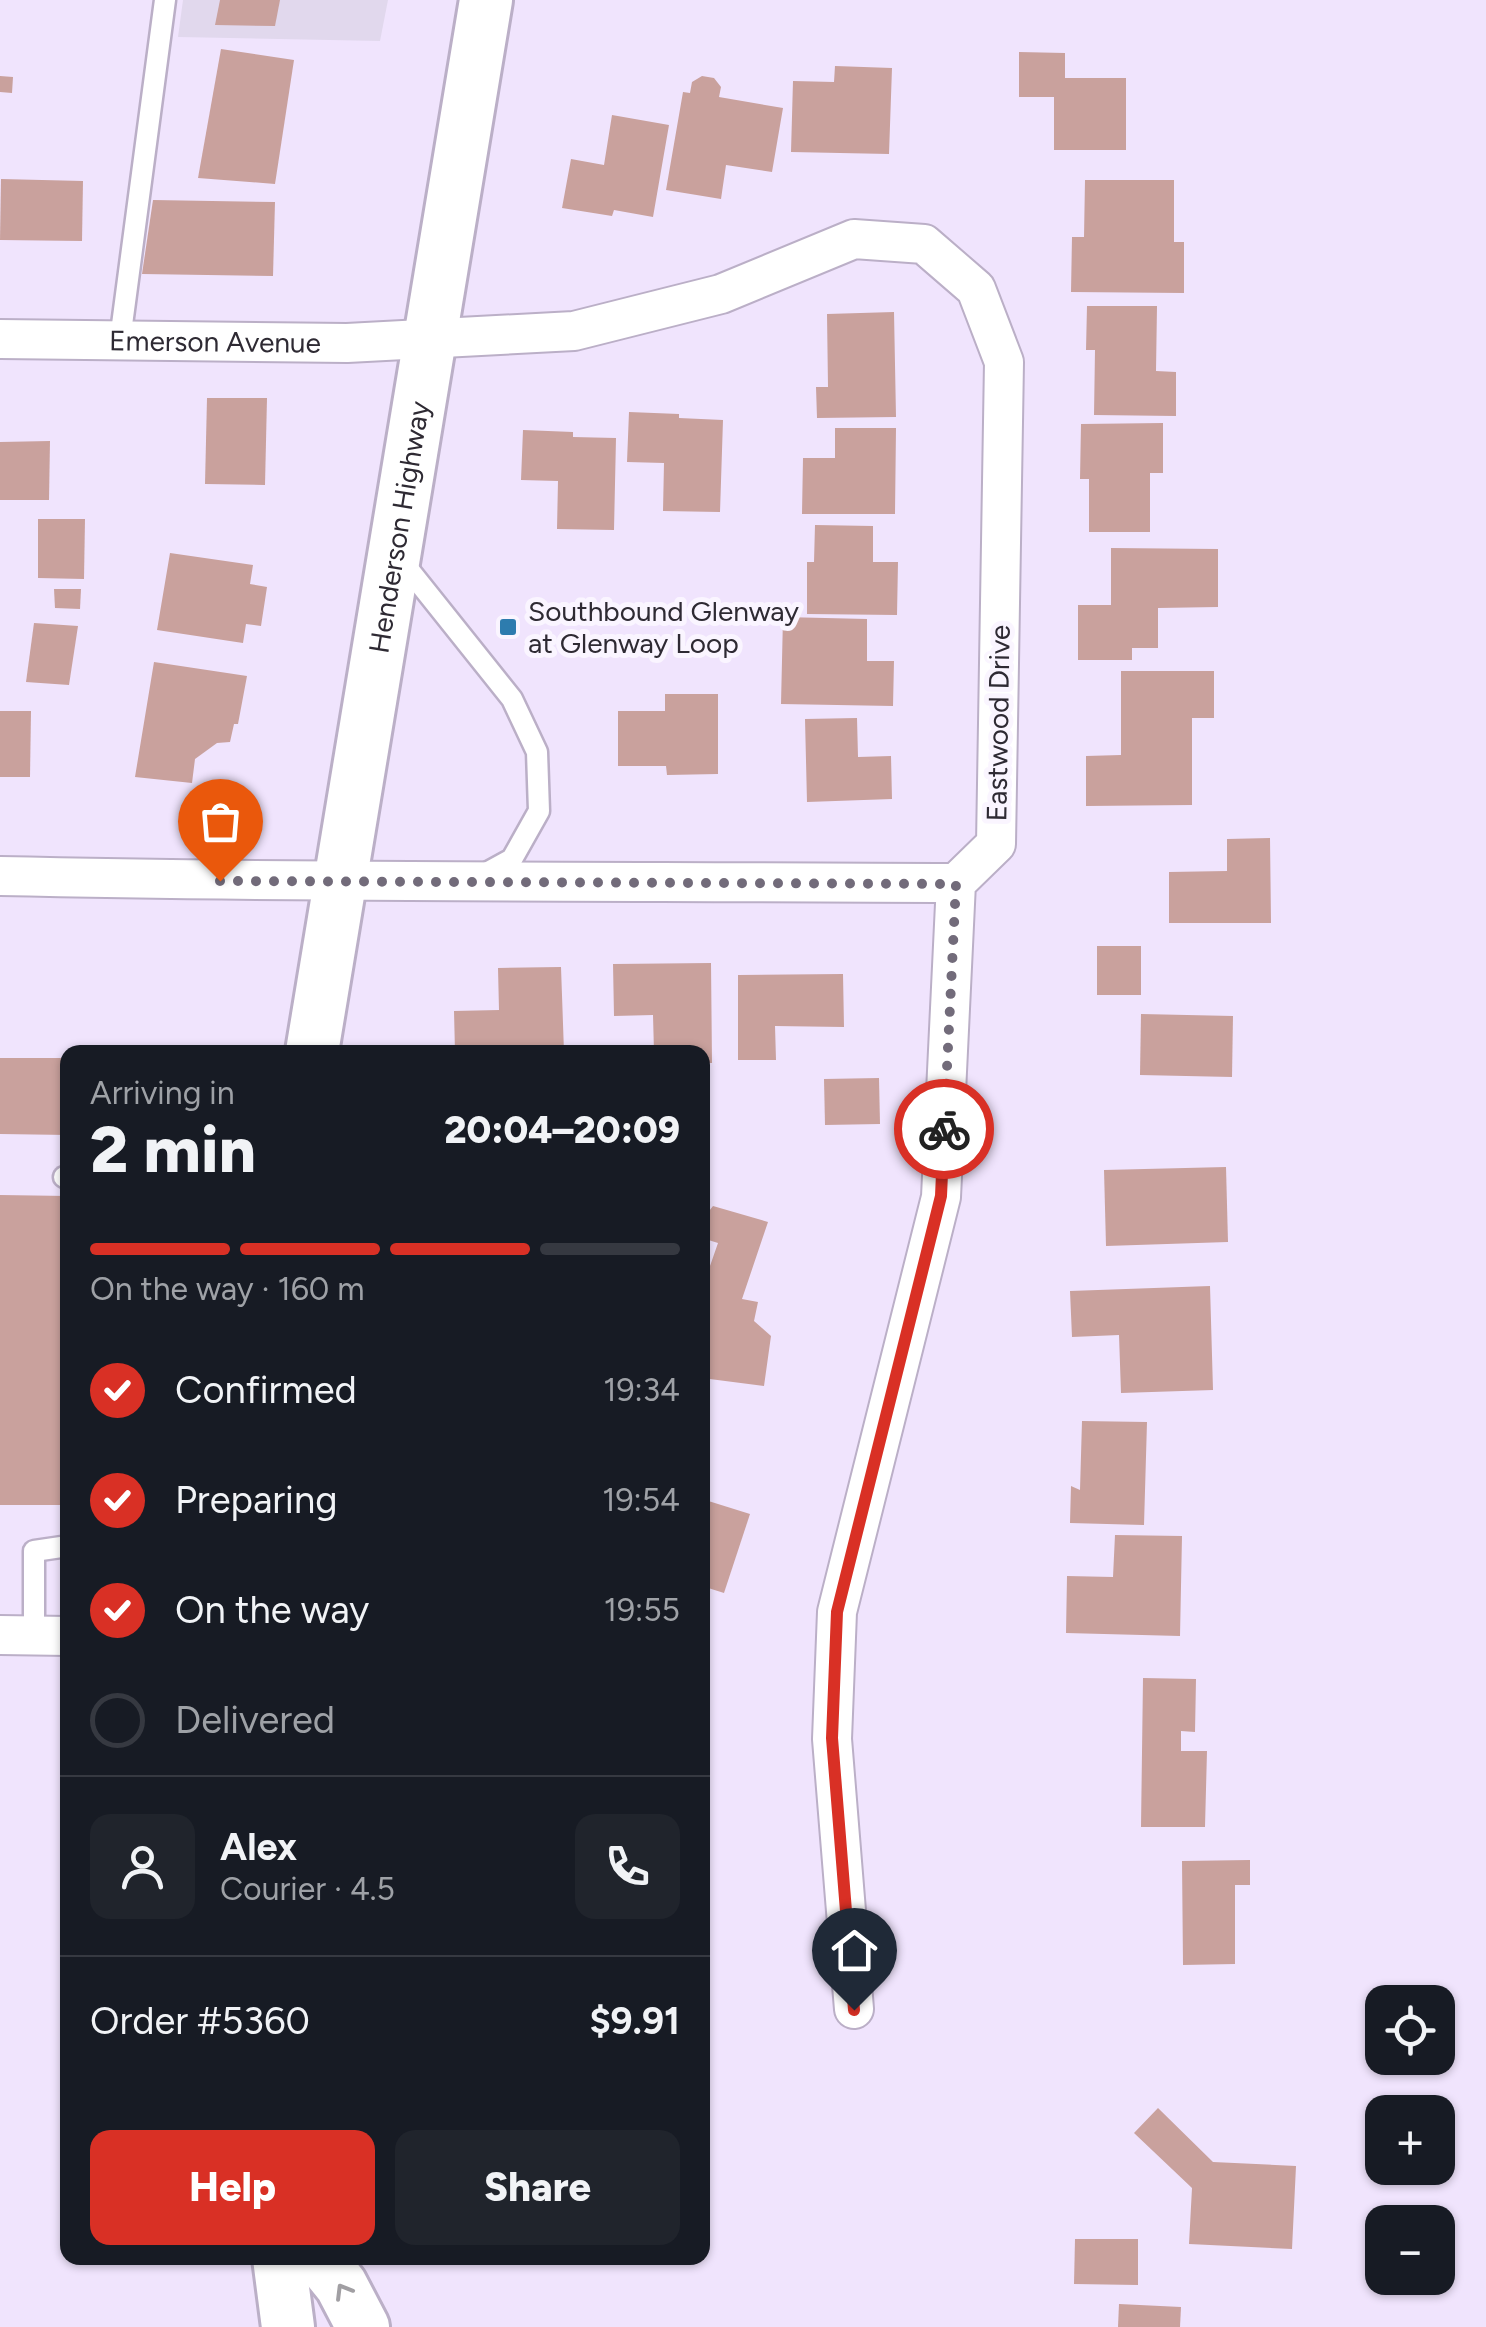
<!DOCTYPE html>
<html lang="en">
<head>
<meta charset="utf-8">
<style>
	:root { --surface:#171b24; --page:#20242c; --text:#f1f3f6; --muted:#9ea1a6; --line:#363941; --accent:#d93025 }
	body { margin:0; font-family:Figtree,sans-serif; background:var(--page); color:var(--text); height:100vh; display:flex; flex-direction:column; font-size:38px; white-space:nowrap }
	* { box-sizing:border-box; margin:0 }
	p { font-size:32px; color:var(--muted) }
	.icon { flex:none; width:55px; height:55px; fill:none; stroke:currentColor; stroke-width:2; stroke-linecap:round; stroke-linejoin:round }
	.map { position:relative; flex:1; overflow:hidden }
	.sheet { position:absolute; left:60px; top:1045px; width:650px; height:1220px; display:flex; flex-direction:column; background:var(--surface); border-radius:20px; box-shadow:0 2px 8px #0004 }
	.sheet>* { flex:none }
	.controls { position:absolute; left:1365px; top:1985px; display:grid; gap:20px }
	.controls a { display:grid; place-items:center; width:90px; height:90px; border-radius:20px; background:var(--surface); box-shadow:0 2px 8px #0004; font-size:50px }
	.pin { position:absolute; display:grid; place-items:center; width:85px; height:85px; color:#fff; margin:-102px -42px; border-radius:50% 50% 50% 0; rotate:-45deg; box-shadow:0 0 10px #0007 }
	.pin .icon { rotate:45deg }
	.courier { position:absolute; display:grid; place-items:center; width:100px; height:100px; margin:-50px; border:8px solid #d93025; border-radius:50%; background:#fff; color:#222; box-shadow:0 2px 12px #0007 }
	.overview em { font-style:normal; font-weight:800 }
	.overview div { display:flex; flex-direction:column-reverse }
	.overview { display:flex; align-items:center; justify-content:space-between; height:170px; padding:0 30px }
	h1 { font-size:65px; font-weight:800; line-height:75px }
	.bar { display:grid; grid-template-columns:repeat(4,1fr); gap:15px 10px; align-content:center; height:120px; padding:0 30px }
	.bar i { height:12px; border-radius:8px; background:var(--line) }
	.bar .active { background:var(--accent) }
	.bar p { grid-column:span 4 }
	.line { display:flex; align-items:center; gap:25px; padding:0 30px; border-top:2px solid var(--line) }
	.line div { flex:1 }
	.round { display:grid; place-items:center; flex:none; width:105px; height:105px; border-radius:20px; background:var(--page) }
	ol { padding:0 30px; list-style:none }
	li { display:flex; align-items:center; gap:30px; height:110px }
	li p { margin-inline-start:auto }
	li .icon { padding:10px; border-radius:50%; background:var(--accent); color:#fff; stroke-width:4 }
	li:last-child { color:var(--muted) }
	li i { width:55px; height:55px; border:5px solid var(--line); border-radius:50% }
	.button { display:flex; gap:20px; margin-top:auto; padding:20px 30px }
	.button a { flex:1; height:115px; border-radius:20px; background:var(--accent); color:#fff; font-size:40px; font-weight:800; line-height:115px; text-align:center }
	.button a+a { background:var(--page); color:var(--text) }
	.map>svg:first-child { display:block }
</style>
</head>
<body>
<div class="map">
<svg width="1486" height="2327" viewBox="0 0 1486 2327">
	<rect width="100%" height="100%" fill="#f0e4fd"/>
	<polygon fill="#e1d8ed" points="183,0 388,0 380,41 178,37"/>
	<g fill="#c9a19d">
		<polygon points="220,0 280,0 275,26 215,25"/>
		<polygon points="221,49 294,60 275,184 198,178"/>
		<polygon points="1019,52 1065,53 1065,78 1126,78 1126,150 1054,150 1054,97 1019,97"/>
		<polygon points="835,66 892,68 889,154 791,152 793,81 834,82"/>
		<polygon points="0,76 13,77 12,93 0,92"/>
		<polygon points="702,76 714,78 721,87 719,97 783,108 772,172 726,165 721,199 666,190 683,92 690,93 692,82"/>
		<polygon points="612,115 669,125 653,217 614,210 612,216 562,208 571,159 604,165"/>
		<polygon points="1,179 83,181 82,241 0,240"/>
		<polygon points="1085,180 1174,180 1174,242 1184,242 1184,293 1071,292 1072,237 1084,237"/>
		<polygon points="153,200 275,202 273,276 142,274"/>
		<polygon points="1087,306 1157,306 1156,371 1176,372 1176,416 1094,415 1095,350 1086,350"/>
		<polygon points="894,312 896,417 817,418 816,387 828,387 827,314"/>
		<polygon points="207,398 267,398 265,485 205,484"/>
		<polygon points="629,412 679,414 679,418 723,420 720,512 663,511 664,463 627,462"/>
		<polygon points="1163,423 1163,473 1150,473 1150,532 1089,532 1089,479 1080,479 1081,424"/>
		<polygon points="835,428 896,428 895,514 802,514 803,458 835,458"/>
		<polygon points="523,430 573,432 573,437 616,438 614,530 557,529 558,481 521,480"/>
		<polygon points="50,441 49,500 0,500 0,442"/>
		<polygon points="38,519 85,519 84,579 38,578"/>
		<polygon points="815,525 873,526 873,562 898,562 897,615 807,614 807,562 814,562"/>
		<polygon points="1111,548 1218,549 1218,607 1158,608 1158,648 1132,648 1132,660 1078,660 1078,605 1111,605"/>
		<polygon points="170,553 253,565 250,584 267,587 261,626 246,624 243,643 157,630"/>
		<polygon points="54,589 81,589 80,609 55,608"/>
		<polygon points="783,617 867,619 867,661 894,661 893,706 781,704"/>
		<polygon points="34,623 78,626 69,685 26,682"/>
		<polygon points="154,662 247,676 238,724 234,724 230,742 217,743 195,759 192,783 135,777"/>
		<polygon points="1121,671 1214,671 1214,718 1192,718 1192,805 1086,806 1086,756 1121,755"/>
		<polygon points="665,694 718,694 718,774 667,775 666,766 618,766 618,711 665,711"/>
		<polygon points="0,711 31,711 30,777 0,777"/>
		<polygon points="857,718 858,757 891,756 892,799 807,802 805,719"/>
		<polygon points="1270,838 1271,923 1169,923 1169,872 1227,871 1227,839"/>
		<rect x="1097" y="946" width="44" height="49"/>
		<polygon points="711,963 712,1063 702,1063 702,1052 654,1052 653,1015 614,1016 613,964"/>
		<polygon points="561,967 564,1052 455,1052 454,1011 499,1010 498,968"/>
		<polygon points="843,974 844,1027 775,1026 776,1060 738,1060 738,975"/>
		<polygon points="1141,1014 1233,1016 1232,1077 1140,1075"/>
		<polygon points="0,1058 68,1058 68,1135 0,1134"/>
		<polygon points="879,1078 880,1124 825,1125 824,1079"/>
		<polygon points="1226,1167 1228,1242 1106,1246 1104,1170"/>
		<polygon points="0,1195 68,1196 68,1505 0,1505"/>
		<polygon points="713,1206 768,1222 742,1299 758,1302 754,1321 771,1336 764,1386 702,1378 702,1289 718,1243 702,1238 702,1220"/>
		<polygon points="1210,1286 1213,1390 1121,1393 1119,1335 1072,1337 1070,1291"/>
		<polygon points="1082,1421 1147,1422 1144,1525 1070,1523 1071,1486 1080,1490"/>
		<polygon points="702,1499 750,1514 724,1593 702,1586"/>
		<polygon points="1115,1535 1182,1536 1180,1636 1066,1633 1067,1576 1113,1577"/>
		<polygon points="1143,1678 1196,1679 1195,1732 1181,1731 1181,1751 1207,1751 1205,1827 1141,1827"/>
		<polygon points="1250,1860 1250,1885 1235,1885 1235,1964 1183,1965 1182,1861"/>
		<polygon points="1158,2108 1213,2162 1296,2166 1292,2249 1189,2244 1192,2188 1134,2133"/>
		<polygon points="1075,2239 1138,2239 1138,2285 1074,2284"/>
		<polygon points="1119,2304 1181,2307 1180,2327 1118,2327"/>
	</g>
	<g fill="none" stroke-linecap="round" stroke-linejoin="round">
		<g stroke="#bbafc7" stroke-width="25">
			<g id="lane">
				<polyline points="120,340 165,0"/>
				<polyline points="401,560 512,699 537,752 539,811 512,859 481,876"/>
				<polyline points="64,1177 68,1177"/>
				<polyline points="34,1636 34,1551 68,1546"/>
			</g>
		</g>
		<g stroke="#bbafc7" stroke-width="42">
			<g id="street">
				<path id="s1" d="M0 339 347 343 574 331 721 294 854 239 924 244 976 289 1004 362 996 844 956 883 941 1197 837 1612 832 1739 854 2009"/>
				<path d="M0 876C319 883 637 881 956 883"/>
				<polyline points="0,1635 68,1636"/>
			</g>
		</g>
		<g stroke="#bbafc7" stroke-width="58">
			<g id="secondary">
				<path id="s2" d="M312 1052 486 0"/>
				<polyline points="279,2258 288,2327"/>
				<polyline points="319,2258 341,2285 363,2327"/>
			</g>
		</g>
		<use href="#lane" stroke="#fff" stroke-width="20"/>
		<use href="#street" stroke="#fff" stroke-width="38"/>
		<use href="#secondary" stroke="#fff" stroke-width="52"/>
	</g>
	<defs><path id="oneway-chevron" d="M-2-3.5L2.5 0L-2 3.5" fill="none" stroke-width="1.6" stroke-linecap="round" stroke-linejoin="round" transform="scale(2.5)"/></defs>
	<use stroke="#a19fa3" href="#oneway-chevron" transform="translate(343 2291) rotate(-121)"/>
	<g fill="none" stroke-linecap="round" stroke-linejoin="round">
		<polyline stroke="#726b7a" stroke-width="10" stroke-dasharray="0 18" points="220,881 956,884 944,1129"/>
		<polyline stroke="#d93025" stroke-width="12" points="854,2010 832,1738 837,1612 941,1196 944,1129"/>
	</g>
	<rect fill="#2d7cae" stroke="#faf5ff" stroke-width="4" x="498" y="617" width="20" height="20" rx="5"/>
	<g text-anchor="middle" stroke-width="10" stroke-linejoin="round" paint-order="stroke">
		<g font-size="28" fill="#2e2a33" stroke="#faf5ff">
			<text dy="10" stroke="none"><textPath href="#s1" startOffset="215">Emerson Avenue</textPath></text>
			<text dy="10" stroke="none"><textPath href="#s2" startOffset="532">Henderson Highway</textPath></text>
			<text transform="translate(998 723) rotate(-89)" y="10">Eastwood Drive</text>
		</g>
		<g font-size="28" fill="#2e2a33" stroke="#faf5ff" text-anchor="start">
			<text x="528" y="621">Southbound Glenway<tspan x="528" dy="32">at Glenway Loop</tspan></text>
		</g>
	</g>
</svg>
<div class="controls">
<a><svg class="icon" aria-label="locate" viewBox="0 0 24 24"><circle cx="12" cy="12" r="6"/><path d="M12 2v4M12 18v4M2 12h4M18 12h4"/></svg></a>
<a>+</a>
<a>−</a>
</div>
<div class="pin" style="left:220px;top:881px;background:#ea580c"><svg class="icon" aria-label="bag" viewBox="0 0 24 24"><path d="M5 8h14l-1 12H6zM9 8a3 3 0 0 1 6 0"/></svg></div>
<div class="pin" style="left:854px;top:2010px;background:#1f2937"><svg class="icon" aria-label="home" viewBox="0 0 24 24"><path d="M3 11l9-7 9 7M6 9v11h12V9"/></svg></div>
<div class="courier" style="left:944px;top:1129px"><svg class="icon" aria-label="bike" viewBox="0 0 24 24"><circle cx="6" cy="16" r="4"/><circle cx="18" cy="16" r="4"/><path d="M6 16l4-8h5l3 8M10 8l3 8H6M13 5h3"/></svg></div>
<section class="sheet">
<div class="overview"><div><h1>2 min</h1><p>Arriving in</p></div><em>20:04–20:09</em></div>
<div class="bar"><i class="active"></i><i class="active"></i><i class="active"></i><i></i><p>On the way · 160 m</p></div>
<ol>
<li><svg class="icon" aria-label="check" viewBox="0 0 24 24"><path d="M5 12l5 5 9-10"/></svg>Confirmed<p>19:34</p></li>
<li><svg class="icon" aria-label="check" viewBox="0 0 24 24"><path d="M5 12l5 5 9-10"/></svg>Preparing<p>19:54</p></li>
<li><svg class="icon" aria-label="check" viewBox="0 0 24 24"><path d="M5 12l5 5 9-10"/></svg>On the way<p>19:55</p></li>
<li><i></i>Delivered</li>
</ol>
<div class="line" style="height:180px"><a class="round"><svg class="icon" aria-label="person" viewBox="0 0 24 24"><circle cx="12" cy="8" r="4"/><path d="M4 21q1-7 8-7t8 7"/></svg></a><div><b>Alex</b><p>Courier · 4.5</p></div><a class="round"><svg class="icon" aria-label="phone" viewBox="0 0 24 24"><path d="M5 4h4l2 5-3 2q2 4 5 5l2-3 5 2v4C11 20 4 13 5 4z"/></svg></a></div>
<div class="line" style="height:130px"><div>Order #5360</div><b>$9.91</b></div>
<div class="button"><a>Help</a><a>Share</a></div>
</section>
</div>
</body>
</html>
